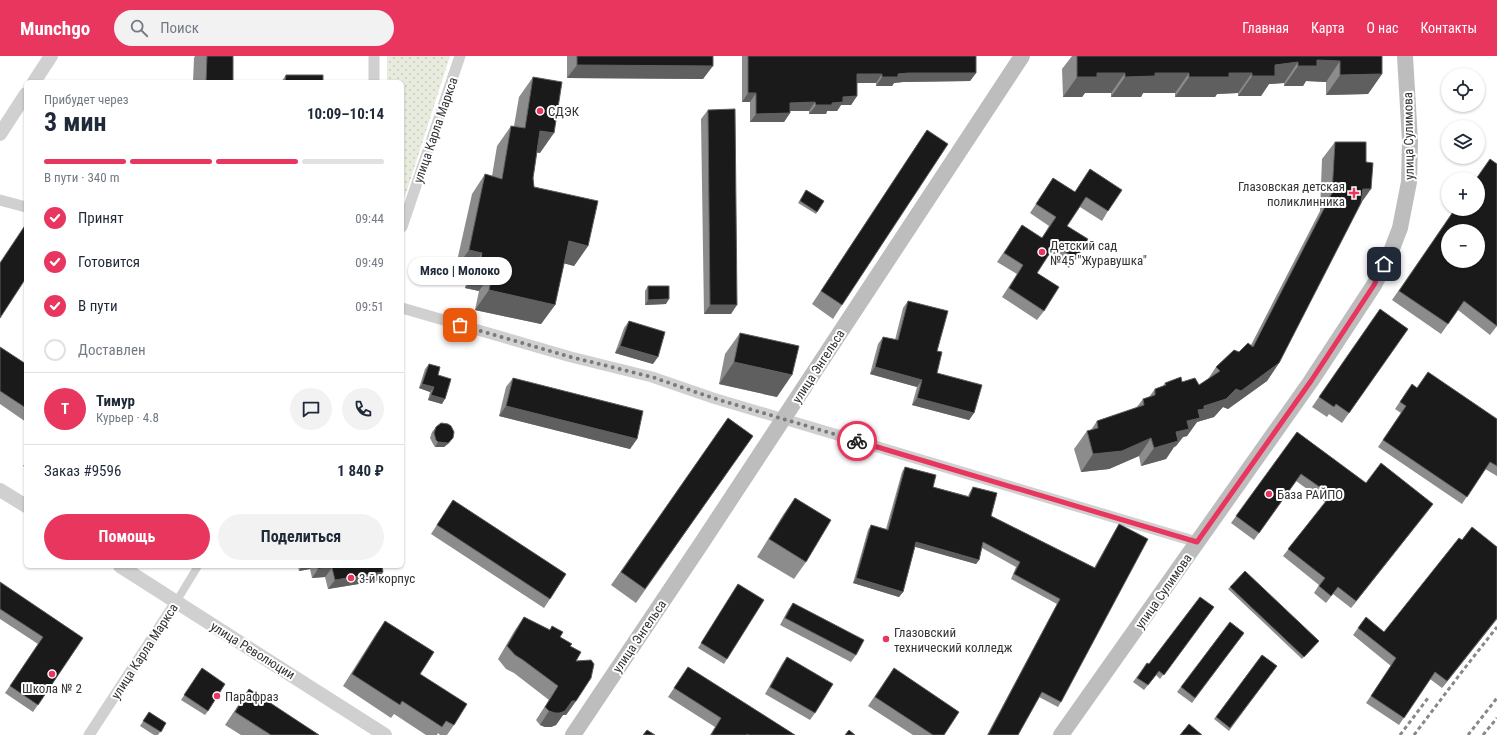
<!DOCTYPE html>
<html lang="ru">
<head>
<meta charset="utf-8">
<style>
	:root { --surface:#fff; --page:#f2f2f3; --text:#1f2937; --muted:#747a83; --line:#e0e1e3; --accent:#e8365f }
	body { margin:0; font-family:"Roboto Condensed",sans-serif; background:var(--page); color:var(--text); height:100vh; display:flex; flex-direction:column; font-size:15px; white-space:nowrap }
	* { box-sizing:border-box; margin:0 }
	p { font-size:13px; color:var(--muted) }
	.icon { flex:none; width:22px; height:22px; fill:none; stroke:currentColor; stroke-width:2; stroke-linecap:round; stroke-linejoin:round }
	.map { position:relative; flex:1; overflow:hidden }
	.details { position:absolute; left:24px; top:24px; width:380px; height:488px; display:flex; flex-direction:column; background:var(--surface); border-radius:6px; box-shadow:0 1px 3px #0004 }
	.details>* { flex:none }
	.buttons { position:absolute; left:1441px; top:12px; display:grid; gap:8px }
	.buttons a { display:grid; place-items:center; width:44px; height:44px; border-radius:50%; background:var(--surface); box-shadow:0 1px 3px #0004; font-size:20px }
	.pin { position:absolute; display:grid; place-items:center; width:34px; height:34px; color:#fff; margin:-17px; border-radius:8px; box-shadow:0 2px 6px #0006 }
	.courier { position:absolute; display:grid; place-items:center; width:40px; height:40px; margin:-20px; border:3px solid #e8365f; border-radius:50%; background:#fff; color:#222; box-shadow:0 1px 5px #0007 }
	.bubble { position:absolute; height:28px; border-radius:14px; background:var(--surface); box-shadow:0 1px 3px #0004; font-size:13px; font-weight:700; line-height:28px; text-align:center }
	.headline em { font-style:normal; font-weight:700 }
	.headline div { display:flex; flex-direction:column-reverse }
	.headline { display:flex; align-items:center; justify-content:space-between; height:68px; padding:0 20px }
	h1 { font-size:26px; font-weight:700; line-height:30px }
	.bar { display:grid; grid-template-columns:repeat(4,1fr); gap:6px 4px; align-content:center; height:48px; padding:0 20px }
	.bar i { height:5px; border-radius:3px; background:var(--line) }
	.bar .current { background:var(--accent) }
	.bar p { grid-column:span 4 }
	.line { display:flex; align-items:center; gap:10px; padding:0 20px; border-top:1px solid var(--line) }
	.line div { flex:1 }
	.round { display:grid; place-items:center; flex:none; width:42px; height:42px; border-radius:21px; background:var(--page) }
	ol { padding:0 20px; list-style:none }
	li { display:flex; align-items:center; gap:12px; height:44px }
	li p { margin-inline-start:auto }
	li .icon { padding:4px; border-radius:50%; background:var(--accent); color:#fff; stroke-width:4 }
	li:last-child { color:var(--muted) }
	li i { width:22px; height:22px; border:2px solid var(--line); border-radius:50% }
	.cta { display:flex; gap:8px; margin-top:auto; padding:8px 20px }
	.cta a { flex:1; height:46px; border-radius:24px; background:var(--accent); color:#fff; font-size:16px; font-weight:700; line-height:46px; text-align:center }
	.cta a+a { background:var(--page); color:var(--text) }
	header { display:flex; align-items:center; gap:24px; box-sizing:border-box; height:56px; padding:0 20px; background:var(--accent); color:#fff }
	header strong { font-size:19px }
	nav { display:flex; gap:22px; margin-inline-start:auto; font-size:14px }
	.search { width:280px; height:36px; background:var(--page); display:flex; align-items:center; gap:10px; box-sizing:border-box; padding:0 14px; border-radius:22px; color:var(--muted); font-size:15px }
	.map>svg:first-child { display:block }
</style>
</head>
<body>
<header>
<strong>Munchgo</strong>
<div class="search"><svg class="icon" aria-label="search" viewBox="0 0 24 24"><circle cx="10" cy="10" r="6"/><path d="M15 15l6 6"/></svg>Поиск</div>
<nav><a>Главная</a><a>Карта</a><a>О нас</a><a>Контакты</a></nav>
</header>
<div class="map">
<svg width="1497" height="679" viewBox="0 0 1497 679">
	<defs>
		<pattern id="grass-dots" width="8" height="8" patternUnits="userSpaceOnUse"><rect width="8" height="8" fill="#e8ecde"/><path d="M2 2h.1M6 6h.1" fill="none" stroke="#c7cbbf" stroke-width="1.8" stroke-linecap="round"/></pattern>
	</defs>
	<rect width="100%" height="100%" fill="#fff"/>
	<polygon fill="url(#grass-dots)" points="387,0 450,0 402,150 402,26 387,26"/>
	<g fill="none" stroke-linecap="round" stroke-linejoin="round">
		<polyline stroke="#d0d0d0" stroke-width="8" points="176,546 198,510"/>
		<g stroke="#d0d0d0" stroke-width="11">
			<polyline points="374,0 374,26"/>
			<polyline points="0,144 26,151"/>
			<polyline points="402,171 460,0"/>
			<polyline points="402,252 571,301 652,321 713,342 1197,486"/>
			<polyline points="89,679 176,546"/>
		</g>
		<g stroke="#d0d0d0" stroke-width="14">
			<polyline points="34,26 51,0"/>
			<polyline points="0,78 26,38"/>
			<polyline points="0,434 26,450"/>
			<polyline points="120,510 385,679"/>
		</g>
		<g stroke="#bdbdbd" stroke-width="16">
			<polyline points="573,679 701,488 1022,0"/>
			<polyline points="1061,679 1311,325 1374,229 1390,198 1400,172 1409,126 1410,85 1405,0"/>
		</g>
		<g stroke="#888" stroke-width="3" stroke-dasharray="4 3" stroke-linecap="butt">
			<polyline points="1400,679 1428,642"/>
			<polyline points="1414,679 1464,613 1497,571"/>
			<polyline points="1468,679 1497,642"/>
			<polyline points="1483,679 1497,662"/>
		</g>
	</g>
	<g fill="#8c8c8c">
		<polygon points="195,0 233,0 233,26 193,26 194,2"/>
		<polygon points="567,0 713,0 703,23 567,22"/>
		<polygon points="742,0 976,0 976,17 970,25 903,26 894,27 892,30 876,30 876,27 857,27 857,40 851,49 841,49 837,55 827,55 826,58 809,58 809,55 790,55 790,57 784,66 750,66 750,46 742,46"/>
		<polygon points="1072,0 1382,0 1382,18 1368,38 1326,39 1326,26 1306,25 1303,30 1284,30 1284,27 1269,28 1261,40 1238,40 1238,37 1217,38 1215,41 1175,41 1175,37 1143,37 1141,41 1111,41 1111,37 1085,37 1082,41 1063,41 1062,13"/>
		<polygon points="286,19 323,26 281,26"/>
		<polygon points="533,21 540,97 537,96 533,122 534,131 588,190 574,210 564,207 555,249 541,268 475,254 479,235 465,232 469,217 455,214 472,138 485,118 492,120 497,90 511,70 514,70 519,41"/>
		<polygon points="708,54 731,258 704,258 701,63"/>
		<polygon points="927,74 842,249 833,263 812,248"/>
		<polygon points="1335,86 1359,150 1279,307 1267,325 1228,353 1223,351 1214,361 1197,366 1187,380 1183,381 1176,390 1174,391 1166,403 1141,410 1139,400 1109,413 1081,416 1074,393 1087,375 1091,374 1097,365 1136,352 1143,343 1149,341 1155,333 1163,330 1165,327 1182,326 1199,329 1208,323 1216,311 1251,289 1320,155 1322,103"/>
		<polygon points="1090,113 1108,155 1102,165 1080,151 1067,170 1076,203 1069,212 1049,199 1037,217 1044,255 1037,264 1002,241 1017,218 997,206 1022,169 1042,182 1049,170 1030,157 1053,122 1075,136"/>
		<polygon points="806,134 824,145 816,158 798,147"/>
		<polygon points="1455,153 1497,270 1490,279 1458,254 1441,278 1392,244"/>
		<polygon points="648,230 666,248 645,249 645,235"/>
		<polygon points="908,245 937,295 937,317 974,357 969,364 912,349 917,331 870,318 878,288 883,281 895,284 903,252"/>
		<polygon points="1380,253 1408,273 1342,367 1329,358 1327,361 1312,351"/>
		<polygon points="629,265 653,308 615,297 624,272"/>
		<polygon points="740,277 777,341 719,328 725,298"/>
		<polygon points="0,291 26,308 26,366 0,348"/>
		<polygon points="429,308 438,319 442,348 428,344 430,336 419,332 425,313"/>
		<polygon points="513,322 637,383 630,393 499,360 506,331"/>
		<polygon points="1417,332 1497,363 1497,420 1485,413 1462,448 1378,391 1401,357 1395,353 1407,335"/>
		<polygon points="728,362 753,380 636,547 611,529"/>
		<polygon points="436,371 453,382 449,387 444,391 435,391 433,388 430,382 432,376"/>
		<polygon points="1297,376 1366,427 1433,448 1351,552 1333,538 1326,547 1314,537 1319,529 1283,500 1325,446 1296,425 1254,484 1231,467"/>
		<polygon points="26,406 26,412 23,410"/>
		<polygon points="905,411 933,431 968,440 970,436 973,431 991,460 1094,512 1116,473 1119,468 1061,646 1058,651 1039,641 1018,679 987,679 1057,548 1011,523 1016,511 982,492 979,504 976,508 915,491 903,536 899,541 853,527 868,474 871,469 886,473 902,416"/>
		<polygon points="795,442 806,506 794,523 757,501 783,459"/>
		<polygon points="453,444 550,543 544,552 431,478"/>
		<polygon points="298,510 382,510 383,516 377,525 328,533 325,521 312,522 310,513 299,515"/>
		<polygon points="0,526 83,582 33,656 5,637 38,588 0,563"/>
		<polygon points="738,528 727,603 724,608 698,592"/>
		<polygon points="1230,531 1319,585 1302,603 1228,533"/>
		<polygon points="793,547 856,599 851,606 780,569 788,554"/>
		<polygon points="1214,551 1160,623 1156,619 1144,634 1133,626 1147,607 1149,608"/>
		<polygon points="524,561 550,574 552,570 560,581 570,590 576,605 576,645 566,659 563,659 556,669 551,671 545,671 540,669 536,664 549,644 514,617 506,613 498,603 515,574"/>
		<polygon points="1497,563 1442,632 1430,623 1399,669 1366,647 1391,610 1353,579 1358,572 1384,576"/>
		<polygon points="385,565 454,669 447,679 440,679 438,677 437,679 426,679 394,658 391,662 343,630 376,578"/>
		<polygon points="1230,566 1244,577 1192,647 1177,636"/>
		<polygon points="1262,599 1277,610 1229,675 1214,663"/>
		<polygon points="787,601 815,657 810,664 765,638 782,608"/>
		<polygon points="688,611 795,679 710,679 715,671 668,641"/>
		<polygon points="202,612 208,655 205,659 181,644"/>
		<polygon points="887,622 944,679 913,679 868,650"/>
		<polygon points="249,633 319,679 241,679 225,669"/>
		<polygon points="149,656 166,667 158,679 154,679 140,670"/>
	</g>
	<g fill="#5f5f5f">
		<polygon points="1317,4 1340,5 1326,26 1306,25 1303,30 1284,30 1298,10"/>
		<polygon points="1298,6 1284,27 1269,28 1261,40 1238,40 1252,20 1275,9"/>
		<polygon points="577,9 713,10 703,23 567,22"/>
		<polygon points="909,17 976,17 970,25 903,26 894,27 892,30 876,30 882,21 898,18"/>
		<polygon points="1097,17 1125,17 1111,37 1085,37 1082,41 1063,41 1077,21"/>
		<polygon points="1155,17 1189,17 1175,37 1143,37 1141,41 1111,41 1125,21"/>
		<polygon points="1229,17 1252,17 1238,37 1217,38 1215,41 1175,41 1189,21"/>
		<polygon points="857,18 882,18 876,27 850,27"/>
		<polygon points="1382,18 1368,38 1326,39 1340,19"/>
		<polygon points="748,37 756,37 750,46 742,46"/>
		<polygon points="857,40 851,49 841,49 837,55 827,55 826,58 809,58 816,49 843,41"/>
		<polygon points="815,46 809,55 784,55 790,47"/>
		<polygon points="790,57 784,66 750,66 756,58"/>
		<polygon points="540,75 554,77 540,97 526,95"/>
		<polygon points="1363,133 1371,133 1359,150"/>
		<polygon points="569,185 588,190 574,210 555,205"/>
		<polygon points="469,194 482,197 469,217 455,214"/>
		<polygon points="479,212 493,215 479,235 465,232"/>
		<polygon points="489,234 555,249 541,268 475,254"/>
		<polygon points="669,243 666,248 645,249 648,244"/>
		<polygon points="710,249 737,249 731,258 704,258"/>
		<polygon points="620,290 658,301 653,308 615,297"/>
		<polygon points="734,306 792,319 777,341 719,328"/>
		<polygon points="1279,307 1267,325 1228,353 1223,351 1214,361 1197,366 1187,380 1183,381 1176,390 1174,391 1166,403 1141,410 1154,392 1176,376 1198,354 1236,333"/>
		<polygon points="875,311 922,324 917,331 870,318"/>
		<polygon points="422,328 434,331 430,336 419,332"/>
		<polygon points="431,339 445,343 442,348 428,344"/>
		<polygon points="917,342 974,357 969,364 912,349"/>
		<polygon points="506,350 637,383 630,393 499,360"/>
		<polygon points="453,382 449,387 444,391 435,391 438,386"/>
		<polygon points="1151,382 1139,400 1109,413 1081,416 1093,398"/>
		<polygon points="1433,448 1428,455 1351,552 1356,545"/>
		<polygon points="916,486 979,504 976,508 913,490"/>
		<polygon points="302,510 312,510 310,513 299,515"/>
		<polygon points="332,512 325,521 312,522 318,513"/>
		<polygon points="383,516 377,525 328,533 335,524"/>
		<polygon points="856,522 903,536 899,541 853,527"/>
		<polygon points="1497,562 1497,563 1442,632 1447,625"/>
		<polygon points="572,645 576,645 566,659 563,659 556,669 551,671 545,671 540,669 549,655"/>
	</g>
	<g fill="#1a1a1a" stroke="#5f5f5f" fill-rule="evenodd">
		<polygon points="207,0 233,0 233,26 206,26"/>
		<polygon points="577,0 713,0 713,10 577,9"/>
		<polygon points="748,0 976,0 976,17 909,17 898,18 898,21 882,21 882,18 857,18 857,40 843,41 843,46 832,47 832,49 816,49 815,46 790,47 790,57 756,58 756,37 748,37"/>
		<polygon points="1077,0 1382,0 1382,18 1340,19 1340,5 1317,4 1317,10 1298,10 1298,6 1275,9 1275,20 1252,20 1252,17 1229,17 1229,21 1189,21 1189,17 1155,17 1155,20 1125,21 1125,17 1097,17 1097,21 1077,21"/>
		<polygon points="286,19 323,19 323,26 285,26"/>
		<polygon points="533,21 562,26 554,77 540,75 533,122 534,131 598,145 588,190 569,185 555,249 489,234 493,215 479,212 482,197 469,194 485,118 502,123 511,70 525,72"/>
		<polygon points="735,53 737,249 710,249 708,54"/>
		<polygon points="927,74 948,88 842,249 821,235"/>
		<polygon points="1335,86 1366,86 1366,106 1373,107 1371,133 1363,133 1361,147 1279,307 1241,335 1236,333 1226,343 1204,350 1204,353 1198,354 1200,362 1187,365 1189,373 1176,376 1178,385 1154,392 1151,382 1122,395 1093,398 1087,375 1098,372 1097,365 1144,349 1143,343 1155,339 1155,333 1166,329 1165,327 1181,321 1182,326 1195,322 1199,329 1220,315 1216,311 1234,294 1239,296 1248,287 1253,291 1332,137"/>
		<path d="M1490 103 1497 108V270L1464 245 1448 268 1399 235 1455 153H1478V123H1476ZM1448 175H1478V205H1448Z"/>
		<polygon points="1090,113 1122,134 1108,155 1086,141 1067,170 1088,183 1076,203 1055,189 1037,217 1059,231 1044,255 1009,232 1023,209 1004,197 1022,169 1042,182 1056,161 1036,148 1053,122 1075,136"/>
		<polygon points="806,134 824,145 817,156 800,145"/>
		<polygon points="26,168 26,222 0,262 0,207"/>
		<polygon points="648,230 669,230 669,243 648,244"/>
		<polygon points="908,245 948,255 937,295 942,296 937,317 982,329 974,357 917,342 922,324 875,311 883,281 898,284"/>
		<polygon points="1380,253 1408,273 1349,357 1336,348 1334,351 1319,341"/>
		<polygon points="629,265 665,276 658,301 620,290"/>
		<polygon points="740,277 799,290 792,319 734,306"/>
		<polygon points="0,291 26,308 26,352 0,335"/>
		<polygon points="429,308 440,311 438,319 451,323 445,343 431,339 434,331 422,328"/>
		<polygon points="1428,316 1497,363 1497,410 1490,406 1467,441 1383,384 1406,350 1400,346 1412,328 1417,332"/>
		<polygon points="513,322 643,355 637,383 506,350"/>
		<polygon points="728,362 753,380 645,533 621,516"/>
		<polygon points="441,367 448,368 451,370 454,376 453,382 448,387 438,386 436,384 434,377 436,371"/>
		<polygon points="1297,376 1366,427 1381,407 1433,448 1356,545 1338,531 1331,540 1319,530 1325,522 1288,493 1331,439 1301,418 1259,477 1236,460"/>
		<polygon points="905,411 936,419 933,431 969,441 973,431 997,437 991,460 1095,512 1119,468 1148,483 1061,646 1042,636 1018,679 988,679 1060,543 1014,518 1020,506 983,486 979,504 916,486 903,536 856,522 871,469 888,474"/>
		<polygon points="795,442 831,464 806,506 769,483"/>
		<polygon points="453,444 566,518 550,543 437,469"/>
		<polygon points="1472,471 1497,491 1497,562 1447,625 1435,616 1404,662 1371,640 1396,602 1358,572 1366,561 1384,576 1459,482 1462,484"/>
		<polygon points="317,510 382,510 383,516 335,524 332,512 318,513"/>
		<polygon points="1245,515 1319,585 1304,601 1230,531"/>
		<polygon points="0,526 83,582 38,649 10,630 43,581 0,553"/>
		<polygon points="738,528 764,544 727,603 701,587"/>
		<polygon points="1200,541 1214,551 1164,619 1159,615 1148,629 1137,622 1147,607 1149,608"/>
		<polygon points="793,547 864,584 856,599 785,562"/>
		<polygon points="524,561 550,574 552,570 563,576 560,581 572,588 570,590 581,596 576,605 591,604 594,608 591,622 576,645 572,645 565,655 560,657 555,657 549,655 545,651 558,630 523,604 515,599 507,590"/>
		<polygon points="385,565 434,596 420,618 467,648 454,669 446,665 442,671 402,645 400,649 352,618"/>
		<polygon points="1230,566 1244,577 1195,642 1181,631"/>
		<polygon points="1262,599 1277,610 1230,672 1216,661"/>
		<polygon points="787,601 833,628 815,657 770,631"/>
		<polygon points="688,611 795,679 749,679 747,678 746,679 711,679 721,662 674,632"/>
		<polygon points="202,612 225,628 208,655 184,639"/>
		<polygon points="894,612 959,656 944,679 933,679 875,641"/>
		<polygon points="249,633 319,679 271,679 235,656"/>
		<polygon points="149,656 166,667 161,676 143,665"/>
		<polygon points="1189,668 1202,679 1180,679"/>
		<polygon points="647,674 655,679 643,679"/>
		<polygon points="849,674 855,679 845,679"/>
	</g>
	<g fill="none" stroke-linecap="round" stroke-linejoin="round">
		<polyline stroke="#7a7a7a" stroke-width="4" stroke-dasharray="0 7.2" points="460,269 571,301 652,321 713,342 857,385"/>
		<polyline stroke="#e8365f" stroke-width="5" points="857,385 1197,486 1311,325 1374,229 1384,208"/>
	</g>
	<g fill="#e8365f" stroke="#fff" stroke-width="1.5">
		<circle cx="540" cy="55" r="4"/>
		<path d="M1352 131h4v4h4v4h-4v4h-4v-4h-4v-4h4z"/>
		<circle cx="1042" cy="196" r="4"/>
		<circle cx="1269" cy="438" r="4"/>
		<circle cx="351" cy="522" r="4"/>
		<circle cx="886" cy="583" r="4"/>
		<circle cx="52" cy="618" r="4"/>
		<circle cx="217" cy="640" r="4"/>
	</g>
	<g text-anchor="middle" stroke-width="4" stroke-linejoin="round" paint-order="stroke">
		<g font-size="13" fill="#333" stroke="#fff" text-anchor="start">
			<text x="548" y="60">СДЭК</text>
			<text x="1345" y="135" text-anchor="end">Глазовская детская<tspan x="1345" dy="15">поликлинника</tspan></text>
			<text x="1050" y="194">Детский сад<tspan x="1050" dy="15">№45 "Журавушка"</tspan></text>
			<text x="1277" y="443">База РАЙПО</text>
			<text x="359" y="527">3-й корпус</text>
			<text x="894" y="581">Глазовский<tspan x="894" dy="15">технический колледж</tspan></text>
			<text x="52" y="637" text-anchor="middle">Школа № 2</text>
			<text x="225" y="645">Парафраз</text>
		</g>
		<g font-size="13" fill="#333" stroke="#fff">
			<text transform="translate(435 74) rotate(-71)" y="5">улица Карла Маркса</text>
			<text transform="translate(1408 80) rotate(-91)" y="5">улица Сулимова</text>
			<text transform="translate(818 310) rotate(-57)" y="5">улица Энгельса</text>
			<text transform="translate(1163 535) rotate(-55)" y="5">улица Сулимова</text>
			<text transform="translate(639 580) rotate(-56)" y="5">улица Энгельса</text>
			<text transform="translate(253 594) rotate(32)" y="5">улица Революции</text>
			<text transform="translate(144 595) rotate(-57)" y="5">улица Карла Маркса</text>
		</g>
	</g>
</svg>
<div class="buttons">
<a><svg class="icon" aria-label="locate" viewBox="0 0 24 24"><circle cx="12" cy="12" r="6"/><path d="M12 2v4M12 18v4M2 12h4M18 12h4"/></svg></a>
<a><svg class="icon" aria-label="layers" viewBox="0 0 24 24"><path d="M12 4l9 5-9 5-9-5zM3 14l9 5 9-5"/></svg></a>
<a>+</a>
<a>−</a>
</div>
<div class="pin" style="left:460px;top:269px;background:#ea580c"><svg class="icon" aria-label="bag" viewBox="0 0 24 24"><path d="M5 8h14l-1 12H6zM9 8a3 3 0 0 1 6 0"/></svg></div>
<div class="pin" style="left:1384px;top:208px;background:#1f2937"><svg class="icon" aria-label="home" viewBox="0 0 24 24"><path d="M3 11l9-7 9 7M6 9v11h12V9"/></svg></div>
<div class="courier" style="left:857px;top:385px"><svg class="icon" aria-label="bike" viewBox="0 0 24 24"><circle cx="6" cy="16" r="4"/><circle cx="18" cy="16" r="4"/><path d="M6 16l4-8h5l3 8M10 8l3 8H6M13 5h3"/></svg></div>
<div class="bubble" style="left:408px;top:201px;width:104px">Мясо | Молоко</div>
<section class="details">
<div class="headline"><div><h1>3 мин</h1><p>Прибудет через</p></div><em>10:09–10:14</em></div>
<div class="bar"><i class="current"></i><i class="current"></i><i class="current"></i><i></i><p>В пути · 340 m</p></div>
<ol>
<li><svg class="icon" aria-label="check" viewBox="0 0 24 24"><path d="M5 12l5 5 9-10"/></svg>Принят<p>09:44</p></li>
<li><svg class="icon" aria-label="check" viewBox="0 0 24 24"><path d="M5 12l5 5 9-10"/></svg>Готовится<p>09:49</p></li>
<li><svg class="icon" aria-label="check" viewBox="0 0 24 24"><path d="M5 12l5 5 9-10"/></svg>В пути<p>09:51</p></li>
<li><i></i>Доставлен</li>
</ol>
<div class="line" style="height:72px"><b class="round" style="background:var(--accent);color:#fff">Т</b><div><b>Тимур</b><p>Курьер · 4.8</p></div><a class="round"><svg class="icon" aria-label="chat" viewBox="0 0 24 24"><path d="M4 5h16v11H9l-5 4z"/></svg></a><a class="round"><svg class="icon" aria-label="phone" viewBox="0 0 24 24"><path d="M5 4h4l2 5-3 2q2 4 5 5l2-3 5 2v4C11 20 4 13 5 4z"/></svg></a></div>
<div class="line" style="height:52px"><div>Заказ #9596</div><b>1 840 ₽</b></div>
<div class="cta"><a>Помощь</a><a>Поделиться</a></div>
</section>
</div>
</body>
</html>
